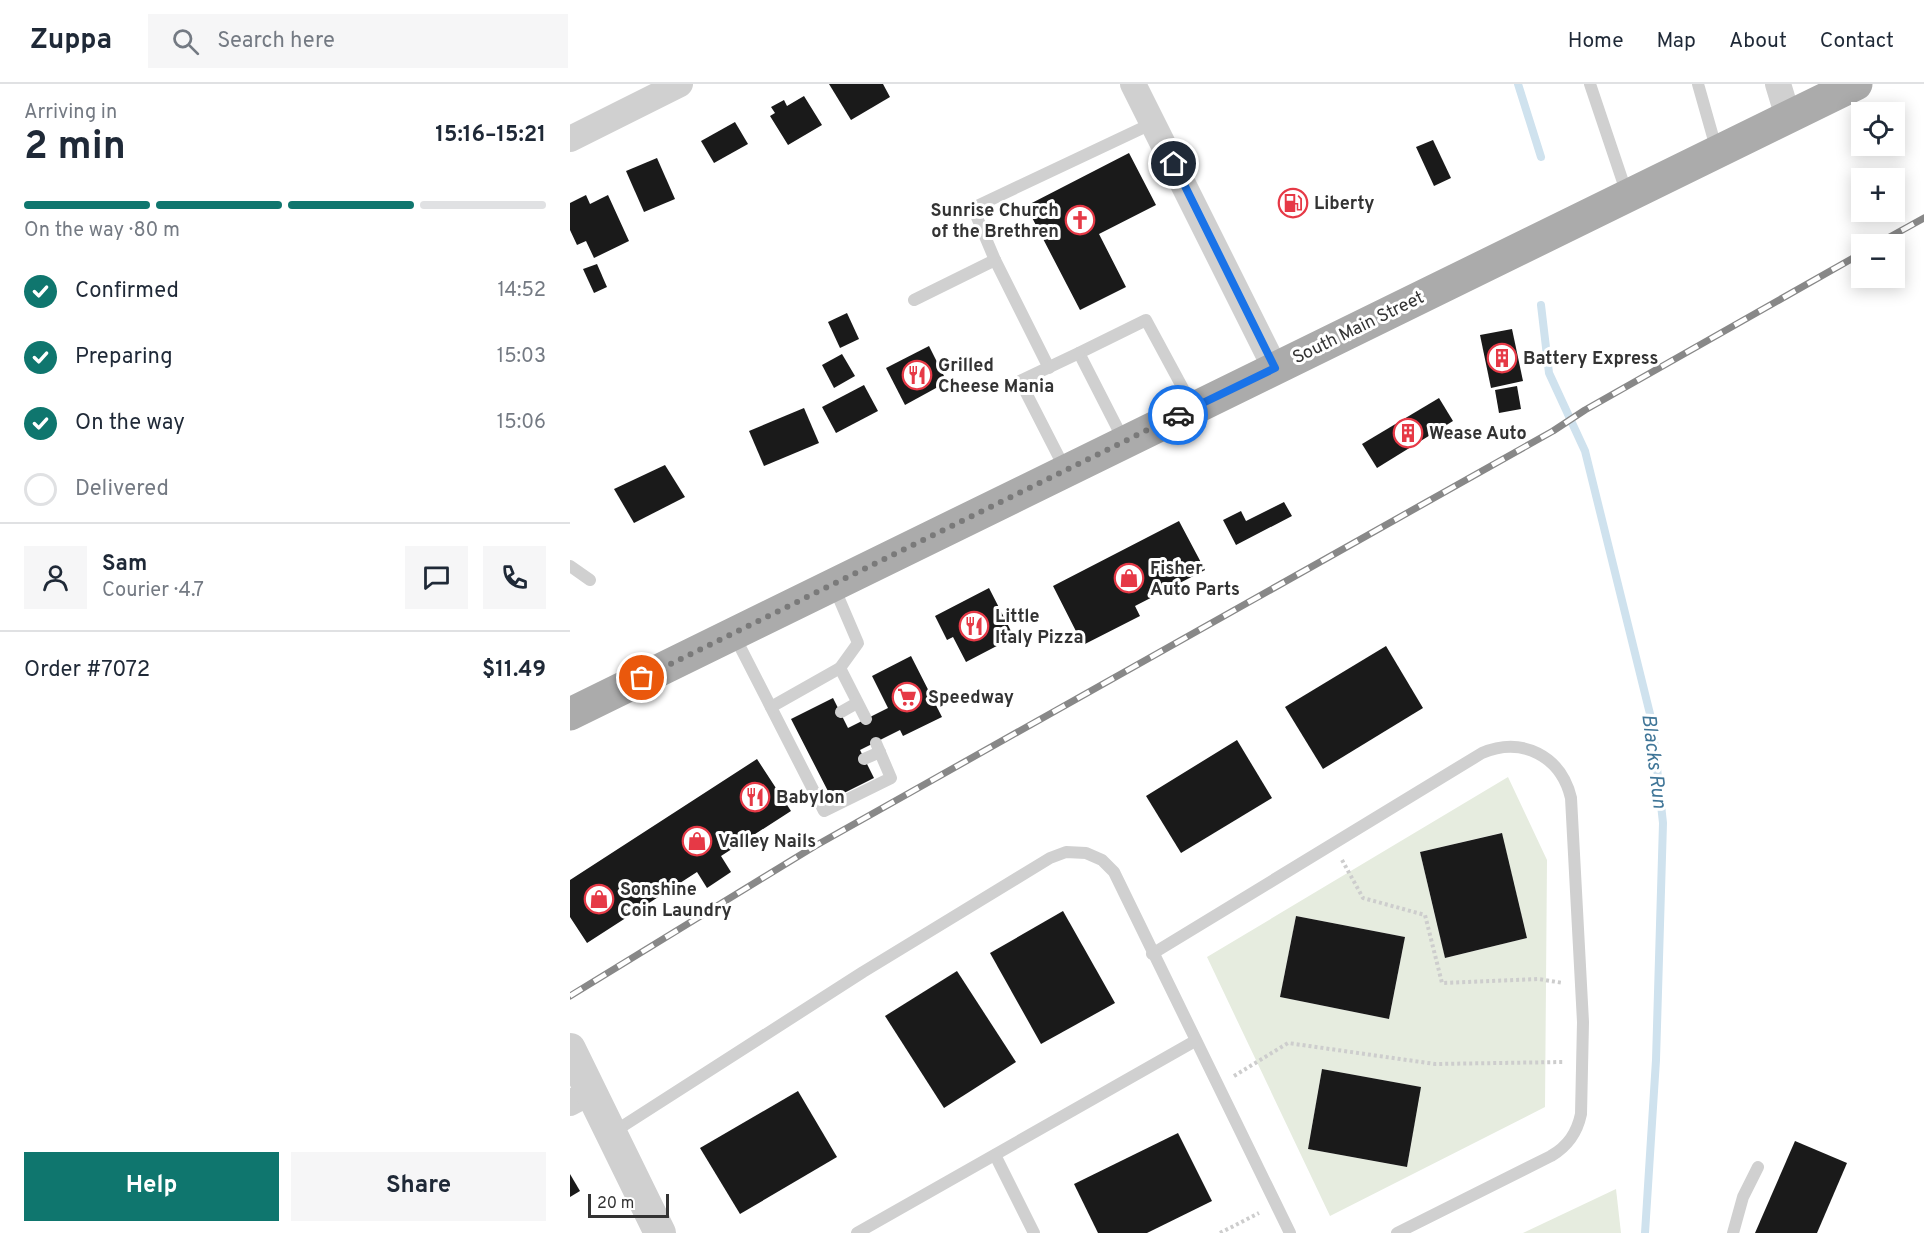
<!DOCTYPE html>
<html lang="en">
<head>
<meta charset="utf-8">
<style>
	:root { --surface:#fff; --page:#f6f6f7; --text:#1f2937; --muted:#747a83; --line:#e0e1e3; --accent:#0f766e }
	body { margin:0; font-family:Overpass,sans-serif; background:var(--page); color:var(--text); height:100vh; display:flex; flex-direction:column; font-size:22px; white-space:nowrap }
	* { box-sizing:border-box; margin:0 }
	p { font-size:20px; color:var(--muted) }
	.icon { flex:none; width:33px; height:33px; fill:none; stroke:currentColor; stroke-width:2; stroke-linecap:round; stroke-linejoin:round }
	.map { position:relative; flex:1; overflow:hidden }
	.side { display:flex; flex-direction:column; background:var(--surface); width:570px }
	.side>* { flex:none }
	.buttons { position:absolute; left:1281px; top:18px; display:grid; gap:12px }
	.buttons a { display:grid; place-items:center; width:54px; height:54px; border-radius:0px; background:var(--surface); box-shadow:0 3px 15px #0003; font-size:30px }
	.scale { position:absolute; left:18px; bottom:15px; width:81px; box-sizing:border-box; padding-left:6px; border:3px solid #333; border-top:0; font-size:16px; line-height:21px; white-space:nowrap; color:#333; -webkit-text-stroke:4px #fff; paint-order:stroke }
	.pin { position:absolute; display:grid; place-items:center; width:51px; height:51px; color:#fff; margin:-26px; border:3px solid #fff; border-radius:50%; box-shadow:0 2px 6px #0007 }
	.courier { position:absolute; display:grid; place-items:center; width:60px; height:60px; margin:-30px; border:4px solid #1a73e8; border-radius:50%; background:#fff; color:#222; box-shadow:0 2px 8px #0007 }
	.summary em { font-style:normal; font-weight:700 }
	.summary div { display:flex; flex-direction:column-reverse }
	.summary { display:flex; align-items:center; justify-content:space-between; height:102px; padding:0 24px }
	h1 { font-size:39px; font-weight:700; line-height:45px }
	.bar { display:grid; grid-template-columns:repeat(4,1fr); gap:9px 6px; align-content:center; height:72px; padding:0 24px }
	.bar i { height:8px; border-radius:4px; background:var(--line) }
	.bar .selected { background:var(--accent) }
	.bar p { grid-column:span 4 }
	.line { display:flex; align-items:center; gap:15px; padding:0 24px; border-top:2px solid var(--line) }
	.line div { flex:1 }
	.round { display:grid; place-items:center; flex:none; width:63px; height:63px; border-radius:0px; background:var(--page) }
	ol { padding:0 24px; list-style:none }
	li { display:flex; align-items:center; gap:18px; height:66px }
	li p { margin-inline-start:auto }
	li .icon { padding:6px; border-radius:50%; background:var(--accent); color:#fff; stroke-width:4 }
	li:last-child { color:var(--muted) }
	li i { width:33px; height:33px; border:3px solid var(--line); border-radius:50% }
	.primary-button { display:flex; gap:12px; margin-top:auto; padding:12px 24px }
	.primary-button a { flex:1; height:69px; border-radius:0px; background:var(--accent); color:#fff; font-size:24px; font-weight:700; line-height:69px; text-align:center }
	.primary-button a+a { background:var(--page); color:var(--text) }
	header { display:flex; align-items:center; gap:36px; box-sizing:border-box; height:84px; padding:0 30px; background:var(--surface); border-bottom:2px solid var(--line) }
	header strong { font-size:28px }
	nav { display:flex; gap:33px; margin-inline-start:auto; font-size:21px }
	.search { width:420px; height:54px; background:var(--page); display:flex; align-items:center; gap:15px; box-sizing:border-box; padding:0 21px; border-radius:0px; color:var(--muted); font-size:22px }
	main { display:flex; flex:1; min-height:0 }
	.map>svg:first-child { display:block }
</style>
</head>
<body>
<header>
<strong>Zuppa</strong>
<div class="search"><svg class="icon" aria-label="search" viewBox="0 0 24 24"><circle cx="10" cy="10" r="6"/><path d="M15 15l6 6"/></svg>Search here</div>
<nav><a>Home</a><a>Map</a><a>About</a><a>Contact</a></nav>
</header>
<main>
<section class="side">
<div class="summary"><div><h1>2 min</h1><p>Arriving in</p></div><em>15:16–15:21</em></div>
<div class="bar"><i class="selected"></i><i class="selected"></i><i class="selected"></i><i></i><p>On the way · 80 m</p></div>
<ol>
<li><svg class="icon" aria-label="check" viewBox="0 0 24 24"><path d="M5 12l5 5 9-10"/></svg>Confirmed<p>14:52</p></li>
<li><svg class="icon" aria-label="check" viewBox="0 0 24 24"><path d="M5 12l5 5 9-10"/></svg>Preparing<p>15:03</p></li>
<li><svg class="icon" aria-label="check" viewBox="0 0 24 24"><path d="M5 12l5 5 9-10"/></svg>On the way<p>15:06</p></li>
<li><i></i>Delivered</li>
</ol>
<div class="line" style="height:108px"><a class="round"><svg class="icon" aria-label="person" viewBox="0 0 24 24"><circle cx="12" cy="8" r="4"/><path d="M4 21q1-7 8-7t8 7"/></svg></a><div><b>Sam</b><p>Courier · 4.7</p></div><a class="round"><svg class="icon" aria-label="chat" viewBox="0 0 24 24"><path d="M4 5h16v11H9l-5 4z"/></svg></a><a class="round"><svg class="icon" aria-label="phone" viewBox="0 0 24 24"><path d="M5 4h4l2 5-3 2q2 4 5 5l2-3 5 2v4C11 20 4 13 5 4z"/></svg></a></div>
<div class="line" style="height:78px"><div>Order #7072</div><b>$11.49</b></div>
<div class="primary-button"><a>Help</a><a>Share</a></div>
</section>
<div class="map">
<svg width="1354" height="1149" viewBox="0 0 1354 1149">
	<rect width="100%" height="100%" fill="#fff"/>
	<g fill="#e6ecdf" fill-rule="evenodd">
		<path d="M938 693 977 776 975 1023 760 1132 637 873ZM931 749 957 854 875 874 850 768ZM726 832 835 853 819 935 710 913ZM752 985 850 1003 837 1083 738 1065Z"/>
		<polygon points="1046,1105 1051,1149 953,1149"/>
	</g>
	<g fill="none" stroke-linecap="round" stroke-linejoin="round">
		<g stroke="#cfe2ee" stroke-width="8">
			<polyline points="948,0 971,73"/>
			<polyline points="971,221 979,289 1015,367 1082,638 1093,739 1086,976 1075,1149"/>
		</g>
	</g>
	<g fill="#1a1a1a">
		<polygon points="259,0 313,0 320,13 281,36"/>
		<polygon points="234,12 252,41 218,61 200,32 205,29 201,23 214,16 217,22"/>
		<polygon points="165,38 178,60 144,79 131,57"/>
		<polygon points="863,56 881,94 864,102 846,63"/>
		<polygon points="559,69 586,121 529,150 556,203 510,226 456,122"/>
		<polygon points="87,74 105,115 74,128 56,87"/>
		<polygon points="16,111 20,120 38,111 59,157 24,174 16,157 7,161 0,146 0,119"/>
		<polygon points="27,180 37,203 24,209 13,185"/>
		<polygon points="277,229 289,255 270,264 258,238"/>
		<polygon points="942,245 953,297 921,304 910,251"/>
		<polygon points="359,262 377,298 335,321 316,284"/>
		<polygon points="272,270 285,292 264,304 252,281"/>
		<polygon points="294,301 308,327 266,349 252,323"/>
		<polygon points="947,302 951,325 929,329 925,306"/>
		<polygon points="869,314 883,337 807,384 792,360"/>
		<polygon points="234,324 249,359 194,382 179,347"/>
		<polygon points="95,381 115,413 64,439 44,405"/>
		<polygon points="714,418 722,432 666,461 653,436 671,427 676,437"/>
		<polygon points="609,437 635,486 565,522 570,532 513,561 483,502"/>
		<polygon points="419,504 444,553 396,578 383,553 377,556 365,532"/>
		<polygon points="816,562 853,624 753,685 715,623"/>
		<polygon points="341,572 372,633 333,652 330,646 290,666 304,694 262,715 221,635 263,614 278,644 318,624 302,592"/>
		<polygon points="667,656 702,714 611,769 576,712"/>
		<polygon points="187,675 221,727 151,772 161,788 137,804 127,788 17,859 0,833 0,796"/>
		<polygon points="932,749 957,854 875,874 850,768"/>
		<polygon points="493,827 545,919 471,960 420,869"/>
		<polygon points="726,832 835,853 819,935 710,913"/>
		<polygon points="387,887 446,978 374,1024 315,932"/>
		<polygon points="752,985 851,1003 837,1083 738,1065"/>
		<polygon points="228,1007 267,1073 170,1130 130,1064"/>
		<polygon points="608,1049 642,1117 577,1149 528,1149 504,1100"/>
		<polygon points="1225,1057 1277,1079 1247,1149 1185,1149"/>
		<polygon points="0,1090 10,1107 0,1113"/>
	</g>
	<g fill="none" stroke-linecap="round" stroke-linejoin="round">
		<g stroke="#cdcdcd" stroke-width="4" stroke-dasharray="3 3" stroke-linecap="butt">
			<polyline points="772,776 793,814 855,831 872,899 969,895 993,899"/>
			<polyline points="664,992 718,959 865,980 993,978"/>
			<polyline points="650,1149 689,1129"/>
		</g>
		<g stroke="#d0d0d0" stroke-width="12">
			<polyline points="1020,0 1057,110"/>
			<polyline points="1128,0 1147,67"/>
			<polyline points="344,216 425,176"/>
			<polyline points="479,284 425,176 403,124 583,39"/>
			<polyline points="554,357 509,269 576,236 623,323"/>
			<polyline points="495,385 450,297 509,269"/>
			<polyline points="0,482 20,496"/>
			<polyline points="264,503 288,559 270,584 296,635"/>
			<polyline points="164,551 254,727 321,694 306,659"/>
			<polyline points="201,623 270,584"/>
			<polyline points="271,628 287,619"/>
			<polyline points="294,675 310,668"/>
			<path d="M582 870 912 669C952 652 991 672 1001 714L1013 938 1011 1030C1007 1049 998 1062 981 1072L827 1149"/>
			<polyline points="42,1049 293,888 480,774 496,768 516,769 532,776 544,788 720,1149"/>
			<polyline points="425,1071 464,1149"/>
			<polyline points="287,1149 625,957"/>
			<polyline points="1163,1149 1173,1113 1188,1083"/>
		</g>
		<g stroke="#d0d0d0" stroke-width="26">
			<polyline points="563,0 705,284"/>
			<polyline points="1208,0 1218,33"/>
			<polyline points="0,55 110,0"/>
			<polyline points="0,1019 21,1008"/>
		</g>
		<polyline stroke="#d0d0d0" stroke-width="32" points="0,965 90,1149"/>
		<polyline stroke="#ababab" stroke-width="33" points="0,630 1286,0"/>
		<g stroke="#888" stroke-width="7">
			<g id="rail">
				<polyline points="1307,160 1354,134"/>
				<polyline points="0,912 245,762 983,347 1015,326 1292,169"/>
			</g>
		</g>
		<use href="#rail" stroke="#fff" stroke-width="4.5" stroke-dasharray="14" stroke-linecap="butt"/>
	</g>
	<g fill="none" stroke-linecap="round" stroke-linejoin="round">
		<polyline stroke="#7a7a7a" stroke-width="6" stroke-dasharray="0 10.8" points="72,594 608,331"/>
		<polyline stroke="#1a73e8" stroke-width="8" points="604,80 705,284 608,331"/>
	</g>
	<defs>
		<g id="fuel-ring" transform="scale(1.5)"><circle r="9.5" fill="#fff" stroke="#e63946" stroke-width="1.5"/><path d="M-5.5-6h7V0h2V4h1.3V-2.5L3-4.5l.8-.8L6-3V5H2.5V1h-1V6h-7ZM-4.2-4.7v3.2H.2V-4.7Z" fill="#e63946"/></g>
		<g id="church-ring" transform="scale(1.5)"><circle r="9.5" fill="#fff" stroke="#e63946" stroke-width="1.5"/><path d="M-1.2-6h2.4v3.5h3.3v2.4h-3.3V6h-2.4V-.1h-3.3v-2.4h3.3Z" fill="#e63946"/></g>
		<g id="building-ring" transform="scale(1.5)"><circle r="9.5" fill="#fff" stroke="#e63946" stroke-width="1.5"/><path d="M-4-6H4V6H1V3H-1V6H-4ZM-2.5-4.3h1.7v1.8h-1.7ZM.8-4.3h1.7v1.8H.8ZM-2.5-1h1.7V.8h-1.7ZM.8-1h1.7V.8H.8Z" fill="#e63946"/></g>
		<g id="restaurant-ring" transform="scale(1.5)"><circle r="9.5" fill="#fff" stroke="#e63946" stroke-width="1.5"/><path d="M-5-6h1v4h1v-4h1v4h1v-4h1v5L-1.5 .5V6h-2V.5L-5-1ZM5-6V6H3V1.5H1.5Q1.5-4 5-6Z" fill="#e63946"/></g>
		<g id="shop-ring" transform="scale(1.5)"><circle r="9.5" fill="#fff" stroke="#e63946" stroke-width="1.5"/><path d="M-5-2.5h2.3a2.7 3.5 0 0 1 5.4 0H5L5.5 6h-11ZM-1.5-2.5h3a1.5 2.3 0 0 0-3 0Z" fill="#e63946"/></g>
		<g id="supermarket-ring" transform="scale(1.5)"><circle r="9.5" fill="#fff" stroke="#e63946" stroke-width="1.5"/><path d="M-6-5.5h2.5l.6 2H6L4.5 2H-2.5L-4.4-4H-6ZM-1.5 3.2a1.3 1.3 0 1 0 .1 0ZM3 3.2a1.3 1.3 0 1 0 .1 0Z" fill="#e63946"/></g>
	</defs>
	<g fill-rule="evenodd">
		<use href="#fuel-ring" x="723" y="119"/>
		<use href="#church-ring" x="510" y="136"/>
		<use href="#building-ring" x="932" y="274"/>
		<use href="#restaurant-ring" x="347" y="291"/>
		<use href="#building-ring" x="838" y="349"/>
		<use href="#shop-ring" x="559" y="494"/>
		<use href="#restaurant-ring" x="404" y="542"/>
		<use href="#supermarket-ring" x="337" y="613"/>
		<use href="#restaurant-ring" x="185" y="713"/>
		<use href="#shop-ring" x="127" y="757"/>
		<use href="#shop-ring" x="29" y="815"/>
	</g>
	<g text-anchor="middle" stroke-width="6" stroke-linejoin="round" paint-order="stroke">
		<g font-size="18" font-weight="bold" fill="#333" stroke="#fff" text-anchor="start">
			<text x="744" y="125">Liberty</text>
			<text x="489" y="132" text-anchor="end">Sunrise Church<tspan x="489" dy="21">of the Brethren</tspan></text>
			<text x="953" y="280">Battery Express</text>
			<text x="368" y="287">Grilled<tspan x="368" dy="21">Cheese Mania</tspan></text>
			<text x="859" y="355">Wease Auto</text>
			<text x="580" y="490">Fisher<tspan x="580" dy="21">Auto Parts</tspan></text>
			<text x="425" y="538">Little<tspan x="425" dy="21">Italy Pizza</tspan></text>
			<text x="358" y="619">Speedway</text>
			<text x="206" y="719">Babylon</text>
			<text x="148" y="763">Valley Nails</text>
			<text x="50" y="811">Sonshine<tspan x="50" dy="21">Coin Laundry</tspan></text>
		</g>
		<g font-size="18" fill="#333" stroke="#fff">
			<text transform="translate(788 243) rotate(-26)" y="6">South Main Street</text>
		</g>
		<g font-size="20" font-style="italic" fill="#3f7597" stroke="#fff">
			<text transform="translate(1085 677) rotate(83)" y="7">Blacks Run</text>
		</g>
	</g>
</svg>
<div class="buttons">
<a><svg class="icon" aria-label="locate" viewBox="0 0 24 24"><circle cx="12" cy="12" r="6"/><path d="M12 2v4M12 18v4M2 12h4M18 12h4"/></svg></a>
<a>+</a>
<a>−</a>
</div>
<div class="scale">20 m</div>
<div class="pin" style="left:72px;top:594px;background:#ea580c"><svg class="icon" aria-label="bag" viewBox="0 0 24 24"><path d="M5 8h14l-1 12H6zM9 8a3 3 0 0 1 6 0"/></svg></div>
<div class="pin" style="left:604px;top:80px;background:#1f2937"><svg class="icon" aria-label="home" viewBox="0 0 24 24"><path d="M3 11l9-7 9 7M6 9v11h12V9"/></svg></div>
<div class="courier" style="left:608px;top:331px"><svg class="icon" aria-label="car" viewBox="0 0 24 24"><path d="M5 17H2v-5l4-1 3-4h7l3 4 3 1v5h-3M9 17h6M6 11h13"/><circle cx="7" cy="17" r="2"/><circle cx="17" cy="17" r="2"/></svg></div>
</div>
</main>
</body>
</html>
